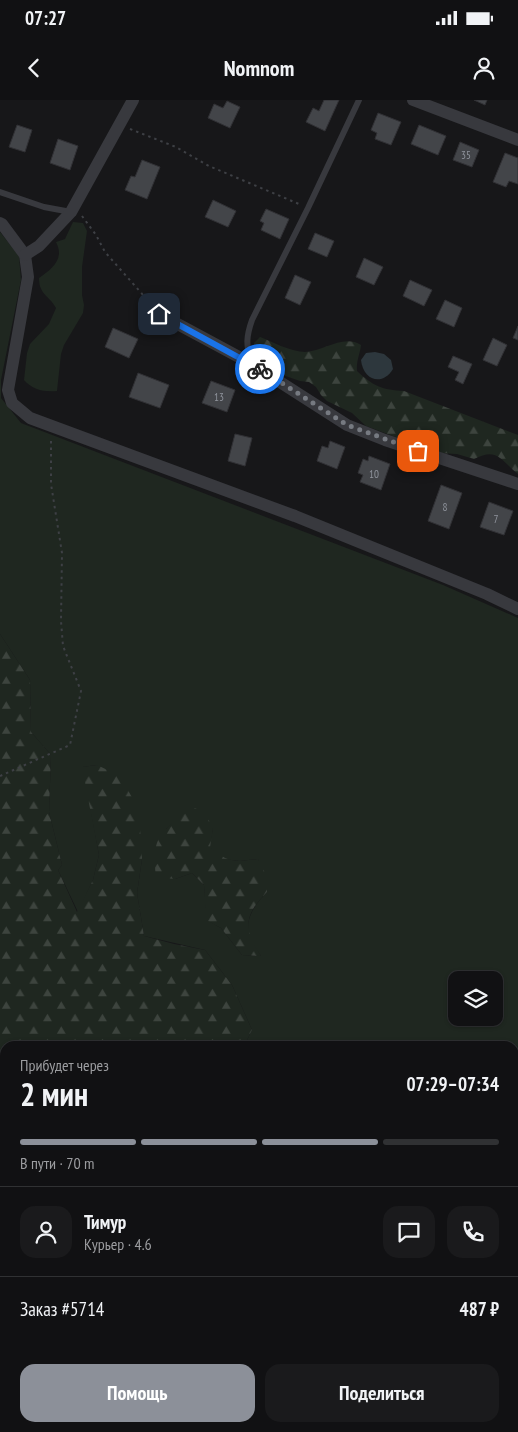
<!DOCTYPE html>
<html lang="ru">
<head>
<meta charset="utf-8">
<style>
	:root { --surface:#111113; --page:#1a1a1c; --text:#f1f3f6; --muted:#9c9da0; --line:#303133; --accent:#8c9099 }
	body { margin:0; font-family:"PT Sans Narrow",sans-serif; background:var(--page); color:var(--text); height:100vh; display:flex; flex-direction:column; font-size:19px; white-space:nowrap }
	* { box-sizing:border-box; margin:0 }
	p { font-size:16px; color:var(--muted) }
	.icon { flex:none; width:28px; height:28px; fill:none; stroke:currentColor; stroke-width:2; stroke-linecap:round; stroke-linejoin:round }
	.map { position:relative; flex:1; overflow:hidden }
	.panel { position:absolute; left:0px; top:941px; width:519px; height:391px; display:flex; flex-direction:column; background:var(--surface); border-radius:15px 15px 0 0; box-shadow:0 1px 4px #0004,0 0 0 1px var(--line) }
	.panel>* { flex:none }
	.buttons { position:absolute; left:448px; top:871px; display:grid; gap:10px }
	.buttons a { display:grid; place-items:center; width:55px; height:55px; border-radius:10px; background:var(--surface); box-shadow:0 1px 4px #0004,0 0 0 1px var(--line); font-size:25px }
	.pin { position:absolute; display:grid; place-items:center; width:42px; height:42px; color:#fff; margin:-21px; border-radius:10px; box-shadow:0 2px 8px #0006 }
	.courier { position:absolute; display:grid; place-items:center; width:50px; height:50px; margin:-25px; border:4px solid #1a73e8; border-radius:50%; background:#fff; color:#222; box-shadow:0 1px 6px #0007 }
	.headline em { font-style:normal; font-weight:600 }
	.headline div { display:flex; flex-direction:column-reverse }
	.headline { display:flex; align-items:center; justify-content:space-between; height:85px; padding:0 20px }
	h1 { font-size:32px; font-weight:600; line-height:38px }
	.bar { display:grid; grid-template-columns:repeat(4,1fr); gap:8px 5px; align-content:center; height:60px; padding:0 20px }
	.bar i { height:6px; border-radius:4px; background:var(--line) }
	.bar .active { background:var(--accent) }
	.bar p { grid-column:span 4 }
	.line { display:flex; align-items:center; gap:12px; padding:0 20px; border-top:1px solid var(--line) }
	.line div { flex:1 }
	.round { display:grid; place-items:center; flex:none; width:52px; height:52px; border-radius:15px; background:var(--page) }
	.primary-button { display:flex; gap:10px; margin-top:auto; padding:10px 20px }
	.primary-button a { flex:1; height:58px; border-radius:15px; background:var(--accent); color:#fff; font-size:20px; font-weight:600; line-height:58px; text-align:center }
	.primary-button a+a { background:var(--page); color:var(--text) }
	.status { display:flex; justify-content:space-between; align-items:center; height:35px; padding:0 25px; background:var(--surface); direction:ltr }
	.status svg { height:14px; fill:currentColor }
	header { display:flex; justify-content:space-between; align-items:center; height:65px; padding:0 20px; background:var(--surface); font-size:22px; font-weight:600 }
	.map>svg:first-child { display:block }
</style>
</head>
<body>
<div class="status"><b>07:27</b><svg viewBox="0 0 49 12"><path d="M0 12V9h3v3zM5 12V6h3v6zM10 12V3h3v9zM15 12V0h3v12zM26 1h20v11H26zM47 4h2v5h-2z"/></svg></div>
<header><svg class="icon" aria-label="back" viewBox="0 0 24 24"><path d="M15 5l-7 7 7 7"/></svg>Nomnom<svg class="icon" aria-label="person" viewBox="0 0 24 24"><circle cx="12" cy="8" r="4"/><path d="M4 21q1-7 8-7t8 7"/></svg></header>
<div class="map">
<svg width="518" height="1332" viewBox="0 0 518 1332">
	<defs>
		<pattern id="forest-firs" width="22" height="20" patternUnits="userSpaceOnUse" patternTransform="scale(1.25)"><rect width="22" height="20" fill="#1f2720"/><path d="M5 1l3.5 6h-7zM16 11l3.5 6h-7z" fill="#3d443e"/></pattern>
	</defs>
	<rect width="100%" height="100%" fill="#171719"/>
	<g fill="#1f2720" fill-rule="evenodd">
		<path d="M73 122 83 123 87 131 82 167V195L84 205 83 213 64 245 61 254 57 291C43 292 33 290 24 280L27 253 30 244 49 224 56 208C49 195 39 195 39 178 52 169 65 159 56 142L65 139Z"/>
		<path d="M0 132 19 156 21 180 1 280V298L21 323 443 485 518 518V1332H136L137 1328H514V946H244L252 930 232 885 205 850 144 836 137 793 142 759 97 665 83 667 99 755 93 780 78 812 58 770 62 765 49 712 51 655 31 632 30 580 0 534ZM180 716 213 729 209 747 223 759 240 761 258 759 267 792C253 806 242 823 252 842 255 847 258 852 261 856L242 855 221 828 207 820 204 785 192 773 175 779 166 729ZM456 880H494V918H456Z"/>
	</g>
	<g fill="url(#forest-firs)">
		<path d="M260 237C273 242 291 252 305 252 325 251 343 234 361 245 360 254 356 261 357 271 373 286 382 290 404 291L518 335V374C502 362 498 346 474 359L457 354 439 353 366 326 352 313 327 301 321 295 316 287 309 282 300 281 283 275 268 265 256 252 254 243Z"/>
		<polygon points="0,534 30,580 31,632 51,655 49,712 62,765 58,770 77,812 93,780 99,755 82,667 97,665 120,676 139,710 142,759 137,793 144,836 174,844 205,850 232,885 252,930 244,946 5,946 5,1328 137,1328 136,1332 0,1332"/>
		<path d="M186 705 205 712 213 729 210 747C228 763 234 762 258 759L266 775 267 792C243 816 244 829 261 856L242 855 221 828 206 820 204 785 192 773 175 779 156 777C154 759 152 743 166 729 174 720 180 716 186 705Z"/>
	</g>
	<path fill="#2d373d" d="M375 252 384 254 391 260 393 269C382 287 363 280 361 260L366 253Z"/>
	<g fill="#434549" stroke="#313135">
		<polygon points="324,0 339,0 325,31 306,22 313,8 319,11"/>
		<polygon points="474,0 487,0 485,5"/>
		<polygon points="227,1 240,7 230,28 208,18 214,4 223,8"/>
		<polygon points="378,13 401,22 391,45 375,39 377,33 371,30"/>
		<polygon points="17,25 32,30 25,52 9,47"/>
		<polygon points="419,25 446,36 438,55 411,44"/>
		<polygon points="58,39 78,46 70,70 50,63"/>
		<polygon points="460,42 479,50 472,67 453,60"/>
		<polygon points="505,53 518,58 518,84 509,81 506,87 493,82"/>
		<polygon points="142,60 160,67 147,99 125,90 131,76 135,77"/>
		<polygon points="213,100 236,111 228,127 205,117"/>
		<polygon points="266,109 289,119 280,139 261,130 264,123 260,121"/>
		<polygon points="315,133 334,141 327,157 308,149"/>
		<polygon points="364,158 383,167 374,185 356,177"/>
		<polygon points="295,175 311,182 300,205 285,198"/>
		<polygon points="410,180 432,190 424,206 403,196"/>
		<polygon points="445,200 462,208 454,227 436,219"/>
		<polygon points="518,226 518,240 513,238"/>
		<polygon points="113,228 138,239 129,258 105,247"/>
		<polygon points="493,238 507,245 497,266 483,260"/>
		<polygon points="453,256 472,264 463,284 455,280 459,272 448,267"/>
		<polygon points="138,273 169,285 160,308 129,297"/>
		<polygon points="211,281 235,290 227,312 202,303"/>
		<polygon points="235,334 252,338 245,366 228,361"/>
		<polygon points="330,341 345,347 337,369 317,361 322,346 328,348"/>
		<polygon points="369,356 390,364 381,390 360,382 363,375 358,373 363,359 368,361"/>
		<polygon points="441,385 462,393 449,429 428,421"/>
		<polygon points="489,402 513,411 504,435 480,427"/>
	</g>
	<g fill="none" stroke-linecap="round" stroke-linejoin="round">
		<g stroke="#3e4045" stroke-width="2" stroke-dasharray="2.5 4" stroke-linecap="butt">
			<polyline points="130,29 176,47 209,66 299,104"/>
			<polyline points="82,116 96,135 105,152 151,204"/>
			<polyline points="0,676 70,645 81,591 63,546 61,521 62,453 51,384 51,339"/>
		</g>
		<g stroke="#38393e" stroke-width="6">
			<polyline points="0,92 44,107 71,112"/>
			<path d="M251 262C246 245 246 237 252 220L308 108 359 0"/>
		</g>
		<g stroke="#38393e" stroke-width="12">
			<polyline points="413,0 518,40"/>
			<polyline points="0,123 2,124 25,155 28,177 8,290 12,303 30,318 295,416 487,494 518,509"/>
			<polyline points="25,155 39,146 71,112 133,0"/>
			<polyline points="159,214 252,264 347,325 385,340 518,384"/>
		</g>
	</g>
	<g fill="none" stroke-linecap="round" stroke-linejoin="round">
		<polyline stroke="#767a81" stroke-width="5" stroke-dasharray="0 9" points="260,269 347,325 418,351"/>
		<polyline stroke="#1a73e8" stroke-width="6" points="159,214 260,269"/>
	</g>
	<g text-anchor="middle" stroke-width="4" stroke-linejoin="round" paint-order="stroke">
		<g font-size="11" fill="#90949d">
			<text x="466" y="59">35</text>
			<text x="219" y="301">13</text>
			<text x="374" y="378">10</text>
			<text x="445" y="411">8</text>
			<text x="496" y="423">7</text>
		</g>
	</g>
</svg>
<div class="buttons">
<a><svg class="icon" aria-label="layers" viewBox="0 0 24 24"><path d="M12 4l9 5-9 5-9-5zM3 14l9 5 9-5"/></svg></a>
</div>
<div class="pin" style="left:418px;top:351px;background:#ea580c"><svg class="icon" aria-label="bag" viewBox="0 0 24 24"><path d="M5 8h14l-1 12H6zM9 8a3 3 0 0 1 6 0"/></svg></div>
<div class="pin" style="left:159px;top:214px;background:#1f2937"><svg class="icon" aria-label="home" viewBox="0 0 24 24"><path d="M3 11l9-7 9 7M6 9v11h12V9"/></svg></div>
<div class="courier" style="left:260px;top:269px"><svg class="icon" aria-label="bike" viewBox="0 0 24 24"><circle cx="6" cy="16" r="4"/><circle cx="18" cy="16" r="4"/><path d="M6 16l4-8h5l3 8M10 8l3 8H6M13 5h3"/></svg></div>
<section class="panel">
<div class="headline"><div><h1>2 мин</h1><p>Прибудет через</p></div><em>07:29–07:34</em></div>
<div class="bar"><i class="active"></i><i class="active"></i><i class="active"></i><i></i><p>В пути · 70 m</p></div>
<div class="line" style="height:90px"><a class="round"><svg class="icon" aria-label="person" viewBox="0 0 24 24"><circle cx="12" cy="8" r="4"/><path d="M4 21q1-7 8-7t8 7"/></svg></a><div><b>Тимур</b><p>Курьер · 4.6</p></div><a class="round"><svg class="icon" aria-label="chat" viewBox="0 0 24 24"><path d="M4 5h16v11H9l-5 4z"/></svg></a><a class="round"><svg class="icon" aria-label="phone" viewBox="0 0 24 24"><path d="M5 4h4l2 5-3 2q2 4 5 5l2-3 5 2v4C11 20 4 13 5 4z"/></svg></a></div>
<div class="line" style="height:65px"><div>Заказ #5714</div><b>487 ₽</b></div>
<div class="primary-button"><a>Помощь</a><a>Поделиться</a></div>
</section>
</div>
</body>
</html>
